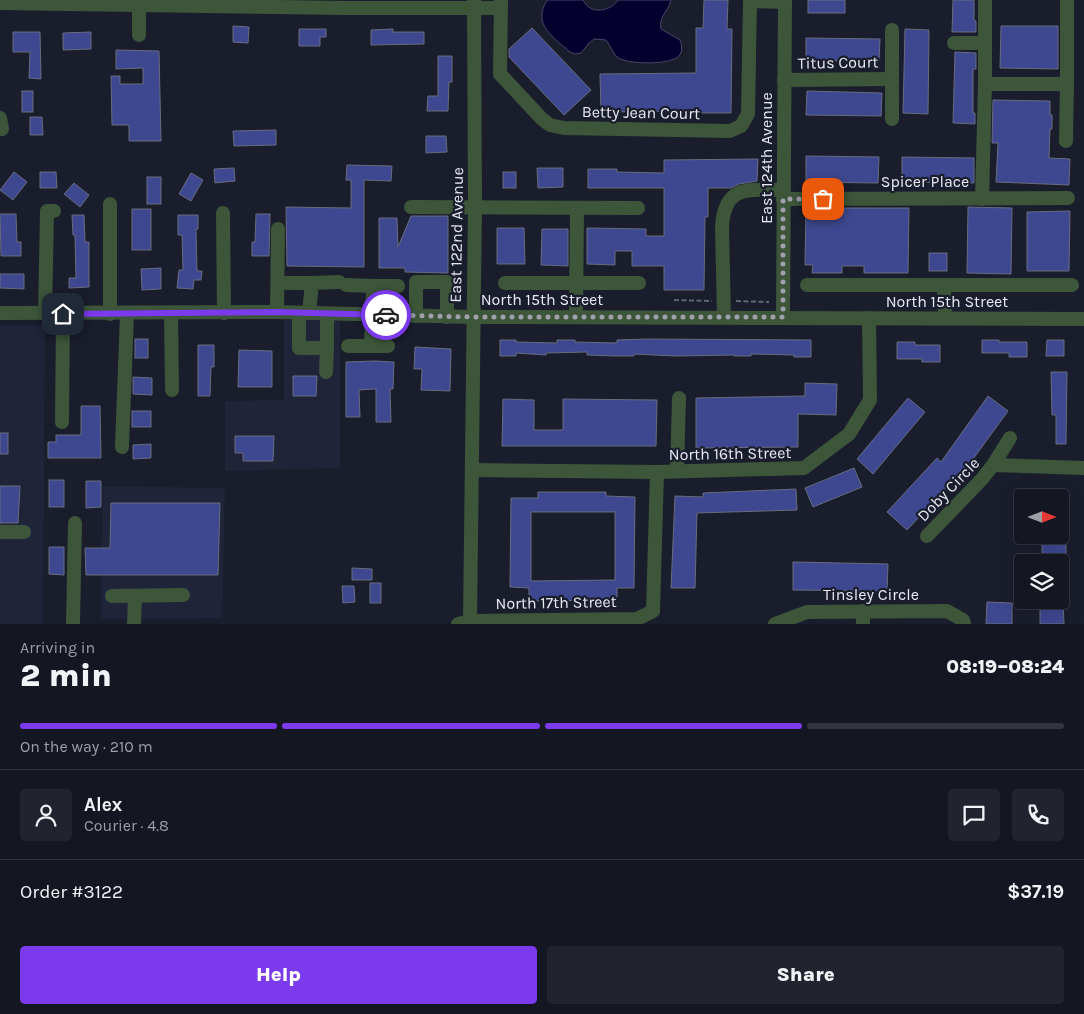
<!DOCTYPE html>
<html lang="en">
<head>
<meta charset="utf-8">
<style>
	:root { --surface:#141621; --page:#21232e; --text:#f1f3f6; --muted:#9d9fa5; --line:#33353f; --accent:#7c3aed }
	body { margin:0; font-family:Karla,sans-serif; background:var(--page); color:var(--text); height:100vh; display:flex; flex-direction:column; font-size:19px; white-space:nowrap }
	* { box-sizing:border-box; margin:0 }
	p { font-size:16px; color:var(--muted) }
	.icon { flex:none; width:28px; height:28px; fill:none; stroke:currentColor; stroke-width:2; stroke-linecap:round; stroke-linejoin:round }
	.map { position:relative; height:624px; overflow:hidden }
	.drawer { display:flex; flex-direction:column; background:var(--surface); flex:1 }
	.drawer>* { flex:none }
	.needle { width:32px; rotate:90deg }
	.controls { position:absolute; left:1014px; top:489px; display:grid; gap:10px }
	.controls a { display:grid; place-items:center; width:55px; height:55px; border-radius:5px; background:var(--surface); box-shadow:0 5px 20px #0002,0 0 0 1px var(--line); font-size:25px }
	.pin { position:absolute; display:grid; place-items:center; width:42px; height:42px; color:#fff; margin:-21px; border-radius:10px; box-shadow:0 2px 8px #0006 }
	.courier { position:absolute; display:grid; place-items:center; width:50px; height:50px; margin:-25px; border:4px solid #7c3aed; border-radius:50%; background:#fff; color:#222; box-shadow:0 1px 6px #0007 }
	.headline em { font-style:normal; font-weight:800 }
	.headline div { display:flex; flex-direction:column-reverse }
	.headline { display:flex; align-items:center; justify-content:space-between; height:85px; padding:0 20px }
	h1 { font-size:32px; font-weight:800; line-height:38px }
	.bar { display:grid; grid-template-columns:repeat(4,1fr); gap:8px 5px; align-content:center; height:60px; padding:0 20px }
	.bar i { height:6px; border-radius:4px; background:var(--line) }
	.bar .selected { background:var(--accent) }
	.bar p { grid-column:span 4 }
	.line { display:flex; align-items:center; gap:12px; padding:0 20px; border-top:1px solid var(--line) }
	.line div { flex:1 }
	.round { display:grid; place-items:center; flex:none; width:52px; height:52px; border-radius:5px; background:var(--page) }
	.cta { display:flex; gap:10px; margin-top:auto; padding:10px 20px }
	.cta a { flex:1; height:58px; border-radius:5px; background:var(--accent); color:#fff; font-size:20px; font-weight:800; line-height:58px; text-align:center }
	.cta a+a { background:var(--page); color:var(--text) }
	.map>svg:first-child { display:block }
</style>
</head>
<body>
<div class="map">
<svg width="1084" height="624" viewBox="0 0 1084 624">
	<rect width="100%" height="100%" fill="#1a1d2c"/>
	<g fill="#1f2439">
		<polygon points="284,320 340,320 340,468 225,471 225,401 284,400"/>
		<polygon points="0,325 45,325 43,624 0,624"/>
		<polygon points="103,486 225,488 222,618 101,619"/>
	</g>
	<path fill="#04002d" stroke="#484669" d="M547 0H583C590 15 610 12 618 0H671C668 12 658 17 661 29L680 40C682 45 683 51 679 56 671 65 627 65 617 57 613 53 610 45 606 40L594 39 589 43 581 53 575 54 570 52C553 37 532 25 547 0Z"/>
	<g fill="#3e4890" stroke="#686c7f" fill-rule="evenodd">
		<polygon points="704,0 728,0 727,29 732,29 731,113 695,113 695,111 601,112 600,74 696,73 696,28 703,28"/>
		<rect x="808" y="0" width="37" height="13"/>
		<polygon points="953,0 974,0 974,20 976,21 976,32 952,32"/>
		<polygon points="233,26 249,27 248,43 233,42"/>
		<polygon points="1001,26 1058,26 1058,69 1000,68"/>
		<polygon points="532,28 591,90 564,115 509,57 509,49"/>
		<polygon points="299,29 326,29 326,37 320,37 320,46 299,46"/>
		<polygon points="393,29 393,32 424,32 424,44 371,45 371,30"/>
		<polygon points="905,29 929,30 928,114 903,113"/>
		<polygon points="13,32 40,32 41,79 29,78 30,52 13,52"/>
		<polygon points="91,32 91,49 63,50 63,33"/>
		<polygon points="806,38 880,39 879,62 806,60"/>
		<polygon points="116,50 159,51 161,141 129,141 129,125 112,125 111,76 120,76 120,84 143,84 143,68 116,69"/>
		<polygon points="955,52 976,53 976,69 973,69 973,113 975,113 975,124 953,123"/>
		<polygon points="438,56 452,56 452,82 449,82 448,111 427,111 428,96 438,96"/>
		<rect x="22" y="91" width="11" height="21"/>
		<polygon points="807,91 882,93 881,116 806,115"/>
		<polygon points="993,100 1050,101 1050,115 1052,115 1052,129 1050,129 1049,158 1070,159 1069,185 996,182 998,143 992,143"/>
		<polygon points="30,117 42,117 43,135 30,135"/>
		<polygon points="276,130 276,145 234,146 233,131"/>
		<polygon points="426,136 446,136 447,152 426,153"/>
		<polygon points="806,156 879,157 878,183 806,182"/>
		<polygon points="902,157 974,158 974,183 902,182"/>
		<polygon points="758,159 757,181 739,184 731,188 708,188 708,217 705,217 704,290 664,290 664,266 632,266 632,251 615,251 615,265 587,264 587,228 646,229 646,236 664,236 664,188 588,188 588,169 617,169 617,172 664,173 664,160"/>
		<polygon points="347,165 392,166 391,181 364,180 364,267 287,266 286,207 351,208 351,180 346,180"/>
		<polygon points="234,168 235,181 215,183 214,169"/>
		<polygon points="537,168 563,168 563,187 538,188"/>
		<polygon points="14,172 27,182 13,200 0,190"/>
		<polygon points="40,172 56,172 57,188 40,188"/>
		<rect x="503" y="172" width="13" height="16"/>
		<polygon points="191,173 203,180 191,201 179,194"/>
		<rect x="147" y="177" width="14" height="27"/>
		<polygon points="74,183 89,195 80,207 64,194"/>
		<polygon points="968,207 1012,208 1011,274 967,273"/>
		<polygon points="806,208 909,208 908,273 864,273 864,266 842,266 842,273 812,273 813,265 805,265"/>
		<rect x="132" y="209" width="19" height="41"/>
		<polygon points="1070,211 1069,271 1027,271 1027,212"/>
		<polygon points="0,214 16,214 17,242 21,242 21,256 1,256"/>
		<polygon points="256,214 270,214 269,256 252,256 252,242 255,242"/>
		<polygon points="72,215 84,215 85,242 89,242 89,287 69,288 69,278 76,278 75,235 73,235"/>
		<polygon points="178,215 198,215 198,229 196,229 197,271 202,271 201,280 194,280 193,289 177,288 179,270 183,270 182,235 178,235"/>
		<polygon points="411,216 448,216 448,273 405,272 405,268 379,268 379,218 397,218 398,247"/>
		<polygon points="497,228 524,228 525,264 497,264"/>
		<polygon points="542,229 568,229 568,266 541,265"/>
		<rect x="929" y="253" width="18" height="18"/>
		<polygon points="161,268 161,289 142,290 141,269"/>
		<polygon points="0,274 24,274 24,289 0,288"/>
		<rect x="135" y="339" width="13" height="19"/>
		<polygon points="646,339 811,340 811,357 794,357 794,355 751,354 751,356 734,356 734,355 675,356 634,354 634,356 616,356 587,355 587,352 546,353 546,355 516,353 516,356 500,356 500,340 516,340 516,342 557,343 557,340 575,340 575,342 617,343 617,340"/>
		<polygon points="982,340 999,340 999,342 1027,342 1027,357 1009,357 1009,353 982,353"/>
		<polygon points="1047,340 1064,340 1064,356 1046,356"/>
		<polygon points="897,342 915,342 915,345 940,345 940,362 922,362 922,359 897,359"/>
		<polygon points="198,345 214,345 214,367 211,367 210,396 198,396"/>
		<polygon points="415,347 451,349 450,391 421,390 422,369 414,369"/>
		<polygon points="239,350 272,351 272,387 238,387"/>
		<polygon points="375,361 394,362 393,389 390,389 391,422 376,422 376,389 359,390 360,417 346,417 346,362"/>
		<polygon points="1051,372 1067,372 1066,444 1056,444 1056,415 1052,415"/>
		<polygon points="293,376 317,376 316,396 293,396"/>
		<polygon points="133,377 152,378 152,395 133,394"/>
		<polygon points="805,383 837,384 836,415 798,414 798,447 696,448 696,398 805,396"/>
		<polygon points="988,396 1008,411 965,470 964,469 907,530 887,512 937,458 941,462"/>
		<polygon points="908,398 925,412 873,474 857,459"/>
		<polygon points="503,399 534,400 534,430 563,430 563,399 657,400 656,446 502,446"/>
		<polygon points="81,406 100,406 101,458 48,458 48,442 56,442 56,435 81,435"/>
		<rect x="132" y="411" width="19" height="16"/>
		<rect x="0" y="433" width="8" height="21"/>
		<polygon points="235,436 274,436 273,461 243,461 243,453 235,453"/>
		<polygon points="151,444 151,458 133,459 133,445"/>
		<polygon points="854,468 862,487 813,507 805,488"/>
		<rect x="49" y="480" width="15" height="27"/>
		<polygon points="86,481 101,481 101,507 86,508"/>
		<polygon points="0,486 20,486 18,523 0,523"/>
		<polygon points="796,489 797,510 697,513 695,588 671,588 675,496 703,497 703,493"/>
		<path d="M538 492H606V496L635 497 634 588H617V600L529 601V588L510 587 511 498H538ZM531 512H615V580L531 581Z"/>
		<polygon points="111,503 220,503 218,575 86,575 85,548 110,548"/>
		<rect x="1042" y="535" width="24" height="27"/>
		<polygon points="49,547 64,547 64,575 49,574"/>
		<polygon points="793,562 888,564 887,591 793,590"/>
		<polygon points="352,568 372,569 372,580 352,580"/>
		<rect x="370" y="583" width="11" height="20"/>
		<polygon points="342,586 354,586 355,602 343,603"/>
		<polygon points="1063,600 1064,624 1040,624 1040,601"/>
		<polygon points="987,602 1012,603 1012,624 986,624"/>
	</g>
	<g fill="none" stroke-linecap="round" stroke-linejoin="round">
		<g stroke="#626572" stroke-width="2" stroke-dasharray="5 2.5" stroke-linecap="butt">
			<polyline points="674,300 712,301"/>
			<polyline points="736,301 769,302"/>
		</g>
		<g stroke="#3d563a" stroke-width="14">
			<polyline points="501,0 500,74 542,119 550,125 564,128 730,131 741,126 748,114 750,0"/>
			<polyline points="985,0 985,84 1067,84 1067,0"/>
			<polyline points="750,1 785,2"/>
			<polyline points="0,3 347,8 501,8"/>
			<polyline points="139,35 139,0"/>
			<polyline points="954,43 985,43"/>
			<polyline points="784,80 892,79"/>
			<polyline points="0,118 2,129"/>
			<polyline points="892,119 892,30"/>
			<polyline points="1066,141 1067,84"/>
			<polyline points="783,199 1068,198"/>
			<polyline points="982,199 985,84"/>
			<polyline points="411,207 638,208"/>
			<polyline points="223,213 224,313"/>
			<polyline points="287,283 312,283"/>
			<polyline points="505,283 639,283"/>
			<polyline points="346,285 375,286"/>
			<polyline points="807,285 1072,285"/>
			<polyline points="944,286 945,318"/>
			<polyline points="277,312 278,229"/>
			<polyline points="0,313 277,312 473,317 1084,319"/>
			<polyline points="45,313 47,211 54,211"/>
			<polyline points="299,313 299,348 327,348 327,314"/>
			<polyline points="309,313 312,283 339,282"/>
			<polyline points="110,314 110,204"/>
			<polyline points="171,314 172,390"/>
			<polyline points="416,316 416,282 447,282 447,317"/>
			<polyline points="576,317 577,208"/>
			<path d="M724 317 722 226C725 184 749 190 783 190"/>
			<polyline points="783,317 785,0"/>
			<polyline points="348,346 388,346"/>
			<polyline points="371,346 373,291 375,286 398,286"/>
			<polyline points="326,372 327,348"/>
			<polyline points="62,422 63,313"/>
			<polyline points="122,447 127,314"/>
			<polyline points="993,465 1010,438"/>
			<polyline points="472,470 657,472 804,468 849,434 870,400 869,318"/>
			<polyline points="677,471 679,398"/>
			<polyline points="0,532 24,532"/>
			<polyline points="927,536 982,479 993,465 1084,468"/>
			<polyline points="112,596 183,595"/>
			<polyline points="863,611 863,624"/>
			<polyline points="470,621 475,207 474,0"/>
			<polyline points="73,624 75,523"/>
			<polyline points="134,624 135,596"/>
			<polyline points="458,624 470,621 637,619 653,611 657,472"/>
			<polyline points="775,624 807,612 947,611 963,620 964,624"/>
		</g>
	</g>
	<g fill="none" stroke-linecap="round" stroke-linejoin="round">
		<polyline stroke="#9fa2ae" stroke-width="5" stroke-dasharray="0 9" points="386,315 473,317 783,317 783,199 823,199"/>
		<polyline stroke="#7c3aed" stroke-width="6" points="63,314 277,312 386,315"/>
	</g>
	<g text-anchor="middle" stroke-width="4.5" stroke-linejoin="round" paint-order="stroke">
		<g font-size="16" fill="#e7eaf4" stroke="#1a1d2c">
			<text transform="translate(838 62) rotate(-1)" y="6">Titus Court</text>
			<text transform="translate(641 112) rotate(1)" y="6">Betty Jean Court</text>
			<text transform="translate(766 158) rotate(-90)" y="6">East 124th Avenue</text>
			<text x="925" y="187">Spicer Place</text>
			<text transform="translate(456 235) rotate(-89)" y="6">East 122nd Avenue</text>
			<text x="542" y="305">North 15th Street</text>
			<text x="947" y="307">North 15th Street</text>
			<text transform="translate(730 453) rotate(-1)" y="6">North 16th Street</text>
			<text transform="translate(948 489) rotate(-46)" y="6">Doby Circle</text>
			<text x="871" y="600">Tinsley Circle</text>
			<text transform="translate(556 602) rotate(-1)" y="6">North 17th Street</text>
		</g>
	</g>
</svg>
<div class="controls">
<a><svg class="needle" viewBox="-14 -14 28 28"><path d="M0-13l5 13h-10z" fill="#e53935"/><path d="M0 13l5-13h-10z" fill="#9d9fa5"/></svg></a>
<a><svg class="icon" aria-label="layers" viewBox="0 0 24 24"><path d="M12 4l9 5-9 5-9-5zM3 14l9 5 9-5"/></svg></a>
</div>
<div class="pin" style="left:823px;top:199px;background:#ea580c"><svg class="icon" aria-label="bag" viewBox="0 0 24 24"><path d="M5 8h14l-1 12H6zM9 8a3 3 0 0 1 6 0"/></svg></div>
<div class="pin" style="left:63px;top:314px;background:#1f2937"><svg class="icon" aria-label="home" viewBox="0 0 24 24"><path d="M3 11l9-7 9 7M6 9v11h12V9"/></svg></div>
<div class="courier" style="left:386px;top:315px"><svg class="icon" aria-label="car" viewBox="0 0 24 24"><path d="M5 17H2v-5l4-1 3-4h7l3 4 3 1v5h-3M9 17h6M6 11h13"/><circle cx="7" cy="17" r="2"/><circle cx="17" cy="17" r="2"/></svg></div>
</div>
<section class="drawer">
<div class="headline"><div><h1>2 min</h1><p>Arriving in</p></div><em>08:19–08:24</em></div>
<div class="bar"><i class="selected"></i><i class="selected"></i><i class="selected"></i><i></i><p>On the way · 210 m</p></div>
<div class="line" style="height:90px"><a class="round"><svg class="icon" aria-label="person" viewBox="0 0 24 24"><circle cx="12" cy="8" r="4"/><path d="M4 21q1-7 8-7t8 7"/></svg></a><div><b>Alex</b><p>Courier · 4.8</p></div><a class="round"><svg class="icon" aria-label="chat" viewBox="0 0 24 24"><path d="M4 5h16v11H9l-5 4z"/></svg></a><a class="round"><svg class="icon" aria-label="phone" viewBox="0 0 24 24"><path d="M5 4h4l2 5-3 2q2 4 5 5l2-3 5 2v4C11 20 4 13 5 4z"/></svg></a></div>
<div class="line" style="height:65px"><div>Order #3122</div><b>$37.19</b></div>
<div class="cta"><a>Help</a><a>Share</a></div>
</section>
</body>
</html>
